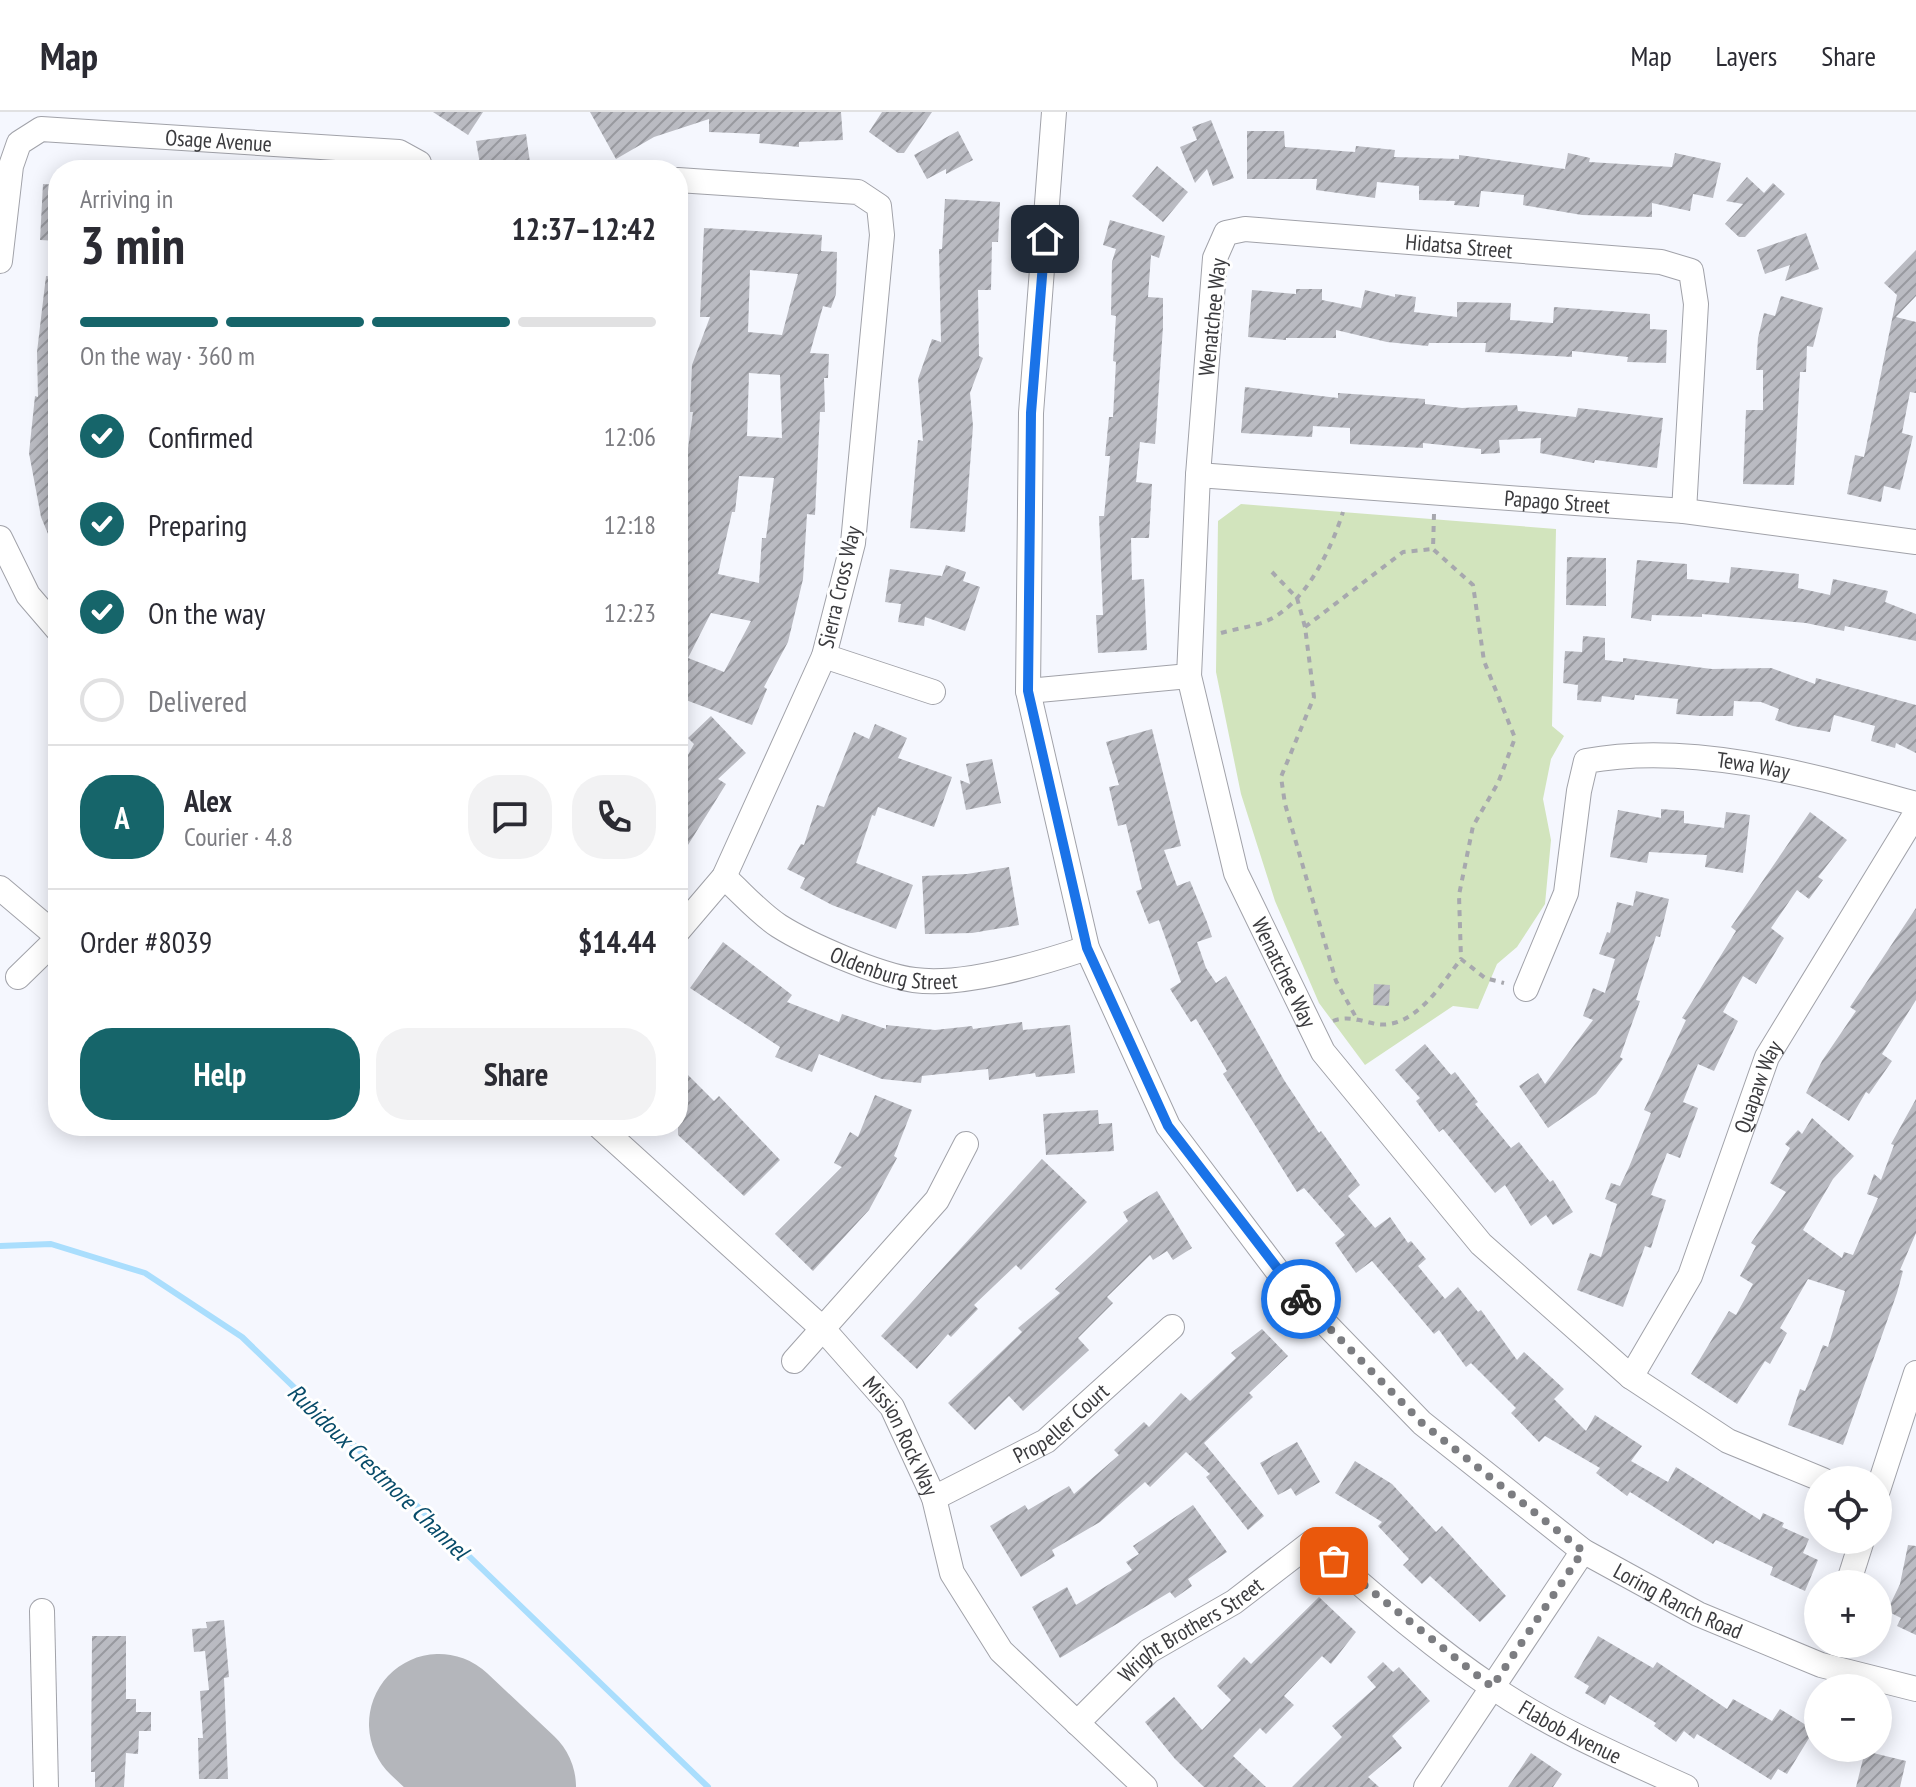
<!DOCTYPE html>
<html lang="en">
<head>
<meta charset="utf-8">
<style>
	:root { --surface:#fff; --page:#f2f2f3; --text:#2b2b33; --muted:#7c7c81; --line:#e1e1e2; --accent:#16656a }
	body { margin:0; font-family:"PT Sans Narrow",sans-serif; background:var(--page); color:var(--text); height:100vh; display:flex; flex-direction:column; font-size:30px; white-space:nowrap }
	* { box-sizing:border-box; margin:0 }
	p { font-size:26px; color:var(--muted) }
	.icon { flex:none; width:44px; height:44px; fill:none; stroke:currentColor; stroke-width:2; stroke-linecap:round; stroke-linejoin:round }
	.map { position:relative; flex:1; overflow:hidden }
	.panel { position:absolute; left:48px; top:48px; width:640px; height:976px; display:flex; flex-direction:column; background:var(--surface); border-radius:32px; box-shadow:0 4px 20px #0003 }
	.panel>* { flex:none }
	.tools { position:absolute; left:1804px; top:1354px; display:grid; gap:16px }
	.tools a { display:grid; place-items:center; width:88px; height:88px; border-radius:50%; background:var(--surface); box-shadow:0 4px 20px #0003; font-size:40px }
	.pin { position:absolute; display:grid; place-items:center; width:68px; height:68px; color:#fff; margin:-34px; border-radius:16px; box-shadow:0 4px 12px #0006 }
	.courier { position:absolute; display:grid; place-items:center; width:80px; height:80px; margin:-40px; border:6px solid #1a73e8; border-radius:50%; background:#fff; color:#222; box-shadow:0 2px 10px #0007 }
	.head em { font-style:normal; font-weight:800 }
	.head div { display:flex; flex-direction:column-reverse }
	.head { display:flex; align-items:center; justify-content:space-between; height:136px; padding:0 32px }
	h1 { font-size:52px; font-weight:800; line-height:60px }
	.bar { display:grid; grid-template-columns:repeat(4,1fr); gap:12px 8px; align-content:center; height:96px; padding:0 32px }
	.bar i { height:10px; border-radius:6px; background:var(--line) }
	.bar .current { background:var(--accent) }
	.bar p { grid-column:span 4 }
	.line { display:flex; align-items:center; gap:20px; padding:0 32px; border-top:2px solid var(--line) }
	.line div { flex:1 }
	.round { display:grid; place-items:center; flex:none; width:84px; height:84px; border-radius:32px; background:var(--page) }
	ol { padding:0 32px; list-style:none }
	li { display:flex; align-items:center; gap:24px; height:88px }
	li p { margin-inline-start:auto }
	li .icon { padding:8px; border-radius:50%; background:var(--accent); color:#fff; stroke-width:4 }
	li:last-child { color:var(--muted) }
	li i { width:44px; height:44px; border:4px solid var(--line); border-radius:50% }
	.cta { display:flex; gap:16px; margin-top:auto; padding:16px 32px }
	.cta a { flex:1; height:92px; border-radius:32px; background:var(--accent); color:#fff; font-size:32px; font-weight:800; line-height:92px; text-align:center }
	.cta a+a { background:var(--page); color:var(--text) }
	header { display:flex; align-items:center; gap:48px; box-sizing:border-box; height:112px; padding:0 40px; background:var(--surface); border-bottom:2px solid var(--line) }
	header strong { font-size:38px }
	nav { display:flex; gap:44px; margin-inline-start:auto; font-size:28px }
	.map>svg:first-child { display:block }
</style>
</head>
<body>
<header>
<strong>Map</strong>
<nav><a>Map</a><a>Layers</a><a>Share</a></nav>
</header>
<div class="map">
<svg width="1916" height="1675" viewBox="0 0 1916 1675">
	<defs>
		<pattern id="building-hatch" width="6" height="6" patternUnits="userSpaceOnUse" patternTransform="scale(2)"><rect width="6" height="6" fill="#babbc2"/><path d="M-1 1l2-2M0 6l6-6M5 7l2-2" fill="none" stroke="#98999f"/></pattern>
	</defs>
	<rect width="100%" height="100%" fill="#f5f7fe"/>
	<polygon fill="#d2e4bd" points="1241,392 1556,417 1552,614 1564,624 1551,647 1543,687 1551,728 1545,792 1517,835 1497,852 1478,897 1453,894 1365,953 1319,891 1275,789 1241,682 1216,560 1218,409"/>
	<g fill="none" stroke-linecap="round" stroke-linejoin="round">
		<polyline stroke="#aadefd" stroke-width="6" points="0,1134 51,1132 145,1161 242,1225 708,1675"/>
		<polyline stroke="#b4b6bb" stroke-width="140" points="439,1612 506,1675"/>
	</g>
	<g fill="url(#building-hatch)" fill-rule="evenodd">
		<polygon points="433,0 483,0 468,23"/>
		<polygon points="590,0 841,0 843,28 799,30 799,35 759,31 760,22 709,20 709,7 654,25 616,47"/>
		<polygon points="882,0 932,0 904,41 898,41 869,20"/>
		<polygon points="1211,8 1234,66 1213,74 1207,57 1195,71 1180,35 1197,28 1192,15"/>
		<polygon points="958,19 973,48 946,62 946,57 927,67 914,43"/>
		<polygon points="1247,19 1284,19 1285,35 1355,40 1356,34 1395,38 1394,45 1459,47 1459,43 1565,57 1568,41 1590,46 1589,50 1672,55 1675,41 1721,51 1713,86 1693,82 1690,99 1652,91 1652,105 1582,103 1523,93 1524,83 1481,79 1479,95 1454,93 1455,89 1419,88 1419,74 1377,70 1375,86 1316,78 1317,67 1247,67"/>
		<polygon points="526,22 531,58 481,58 476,29"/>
		<polygon points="1157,54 1188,80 1163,110 1132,84"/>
		<polygon points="1747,65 1764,81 1773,71 1785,82 1745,125 1739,125 1725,112 1743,92 1726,89"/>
		<polygon points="43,72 58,73 58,129 40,128"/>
		<polygon points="945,87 1000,90 998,130 992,130 991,178 978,178 979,244 983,246 970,281 973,314 965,420 910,416 918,328 923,329 918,267 932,227 941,230 939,137 942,137"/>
		<polygon points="1110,108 1165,124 1159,146 1151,143 1148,185 1163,186 1163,215 1155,332 1140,330 1136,370 1152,372 1149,426 1131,426 1132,468 1144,467 1147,538 1098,541 1096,503 1103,503 1099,404 1104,404 1110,344 1105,344 1109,305 1113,305 1116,250 1113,249 1116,204 1111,203 1112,150 1116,137 1103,133"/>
		<path d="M704 116 822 123 821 139 837 140 836 182 831 196 823 194 810 241 829 242 828 266H824L825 300H820L815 403 807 402 803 467 788 530 764 575 767 577 752 613 678 585V410L693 300H690L692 253 710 205H700ZM750 158 798 162 782 223 748 220ZM749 261 780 263 782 326 747 324ZM739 364 774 366 766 426H762L759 471 718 462 732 400H735ZM711 501 751 509 724 560 688 546Z"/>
		<polygon points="1806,121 1819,157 1785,169 1790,153 1765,162 1757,138"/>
		<polygon points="1916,138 1916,184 1896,205 1916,210 1916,281 1910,280 1902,321 1913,324 1900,378 1884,374 1881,390 1847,382 1855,343 1864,345 1897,183 1884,171"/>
		<polygon points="46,164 58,165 58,446 41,405 29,341 35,284 38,285 37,240"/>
		<polygon points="1296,177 1322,177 1322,188 1361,196 1365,178 1395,185 1395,182 1416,185 1414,200 1457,205 1457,190 1511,191 1510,208 1553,211 1554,195 1650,202 1650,217 1667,218 1666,251 1627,250 1628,245 1572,239 1572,245 1485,240 1486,231 1429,231 1428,234 1387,230 1336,218 1336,226 1286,226 1286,228 1248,225 1252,178 1296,182"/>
		<polygon points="1781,184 1823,196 1813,235 1807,234 1806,260 1800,260 1794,373 1743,372 1746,298 1763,298 1763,258 1756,258 1758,226 1764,201 1775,204"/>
		<polygon points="1245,275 1338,286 1338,281 1425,287 1425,292 1462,296 1517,293 1518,299 1576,305 1578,296 1663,306 1657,356 1595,348 1594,351 1540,341 1541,326 1499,328 1500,341 1481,342 1481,337 1423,331 1423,336 1350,332 1350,316 1313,314 1312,325 1241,321"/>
		<polygon points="1567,445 1606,446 1606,494 1566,493"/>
		<polygon points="1637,448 1687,452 1687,467 1729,471 1731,455 1799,462 1798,476 1830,483 1833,467 1888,479 1885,490 1916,502 1916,529 1845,514 1844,519 1806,511 1702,502 1702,505 1652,503 1651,509 1631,506"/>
		<polygon points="946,453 966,460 963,469 980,475 965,519 925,505 924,514 898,510 901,492 885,490 890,457 942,464"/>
		<polygon points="1583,524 1605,526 1605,548 1623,550 1623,546 1712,557 1771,556 1815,572 1816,566 1916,593 1916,641 1896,631 1895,636 1871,629 1875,614 1834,603 1830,620 1793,614 1775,608 1779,597 1761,590 1734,589 1733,604 1700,604 1676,602 1678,587 1635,583 1634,588 1602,584 1601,590 1577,588 1578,573 1563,571 1565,539 1582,540"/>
		<polygon points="711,604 746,641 718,667 726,672 678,749 678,661 694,632 688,626"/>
		<polygon points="875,612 907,626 898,646 952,665 934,715 878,695 875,704 872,703 856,751 913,773 896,817 832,793 800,776 805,766 787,757 801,732 804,733 817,693 824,695 854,620 869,627"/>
		<polygon points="1152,617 1181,734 1164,738 1177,774 1190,769 1207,810 1212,825 1197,830 1206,856 1216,871 1226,864 1284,968 1319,1021 1321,1019 1360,1073 1348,1084 1375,1116 1390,1105 1408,1131 1411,1129 1426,1147 1418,1154 1445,1187 1458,1175 1478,1200 1481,1198 1517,1248 1524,1240 1564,1277 1554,1287 1586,1319 1595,1303 1642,1334 1631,1349 1668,1370 1676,1355 1760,1408 1763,1401 1784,1411 1782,1415 1809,1427 1803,1441 1818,1448 1805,1479 1770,1463 1773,1455 1716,1428 1713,1432 1630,1380 1627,1384 1596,1361 1600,1356 1545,1324 1539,1330 1511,1301 1516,1296 1471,1251 1466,1255 1439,1218 1434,1222 1372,1149 1356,1161 1335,1131 1345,1123 1304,1076 1297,1080 1223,962 1227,959 1196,907 1191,910 1170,877 1181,870 1159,808 1149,812 1136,779 1142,777 1126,712 1118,714 1109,675 1119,673 1106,630"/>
		<polygon points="992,647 1001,691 966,698 960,668 970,672 966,652"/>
		<polygon points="1661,697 1684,699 1684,711 1724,716 1726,700 1750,703 1743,761 1705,755 1707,743 1649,740 1647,751 1610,745 1618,698 1661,706"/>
		<polygon points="1810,700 1847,728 1818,765 1823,768 1809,787 1797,778 1771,816 1784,826 1756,872 1743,864 1723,900 1738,909 1714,959 1698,952 1683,990 1698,996 1680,1046 1667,1041 1651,1083 1666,1088 1651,1136 1645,1134 1623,1195 1577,1178 1590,1141 1601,1145 1617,1092 1605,1087 1611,1071 1620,1074 1629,1055 1651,1001 1644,998 1686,908 1682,906 1736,819 1731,815"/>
		<polygon points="1009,755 1019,813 972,821 925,822 922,764 967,762"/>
		<polygon points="1636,779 1669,787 1660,825 1656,824 1636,888 1640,889 1620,945 1623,947 1596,982 1548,1016 1519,974 1538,961 1545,972 1593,908 1583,904 1593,876 1605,881 1615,847 1599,842 1607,820 1610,821 1617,790 1633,794"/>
		<polygon points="1916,796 1916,888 1882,942 1892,949 1869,982 1866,980 1849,1009 1806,981 1822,949 1856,899 1850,895"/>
		<polygon points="723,830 792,883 787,890 839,910 842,902 886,917 886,913 935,918 972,914 973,917 1022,910 1023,918 1070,913 1075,961 1036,965 1035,961 989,968 988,957 922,964 921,971 882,967 819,942 812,960 775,945 780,935 690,876"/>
		<polygon points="1374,872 1390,873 1389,894 1373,893"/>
		<polygon points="1425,932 1451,963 1455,960 1478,990 1475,992 1511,1036 1519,1030 1550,1070 1553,1068 1573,1100 1553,1113 1546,1103 1531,1114 1505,1073 1495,1081 1443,1017 1439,1020 1416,989 1420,986 1395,958"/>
		<polygon points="678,953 714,989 719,984 780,1048 744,1084 678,1023"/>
		<polygon points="875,983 912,998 894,1044 897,1046 869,1098 813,1159 775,1122 842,1055 834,1051 850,1020 858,1025"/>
		<polygon points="1916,987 1916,1121 1900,1158 1903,1159 1897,1181 1843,1333 1788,1313 1800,1277 1805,1279 1823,1233 1828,1235 1845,1179 1808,1167 1780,1216 1787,1221 1770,1252 1765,1249 1737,1292 1691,1262 1729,1199 1736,1203 1753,1172 1740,1164 1756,1134 1751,1131 1786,1080 1770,1071 1790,1036 1785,1032 1798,1018 1802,1022 1812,1006 1854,1044 1833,1067 1803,1118 1842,1146 1844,1140 1853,1143 1878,1086 1867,1082 1874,1062 1881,1068 1894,1033 1891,1032"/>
		<polygon points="1098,998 1099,1012 1112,1011 1114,1039 1046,1043 1043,1002"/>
		<polygon points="1042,1047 1087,1090 1021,1158 1016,1153 974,1193 978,1197 951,1225 948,1222 917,1257 881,1224"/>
		<polygon points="1157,1079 1192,1136 1173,1148 1167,1139 1153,1148 1150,1143 1107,1185 1113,1191 1078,1226 1089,1238 1023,1299 1009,1284 975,1318 948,1291 1022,1220 1018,1216 1060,1181 1055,1177 1128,1109 1123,1100"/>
		<polygon points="1262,1217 1288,1244 1249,1281 1253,1285 1204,1331 1264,1404 1248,1418 1206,1365 1210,1362 1186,1340 1150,1375 1145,1370 1100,1410 1052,1438 1055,1444 1021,1465 990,1414 1025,1393 1028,1398 1069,1374 1074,1382 1119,1343 1114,1338 1144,1310 1149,1315 1181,1281 1190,1289 1236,1246 1231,1241"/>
		<polygon points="1297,1330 1320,1370 1296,1384 1291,1376 1278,1383 1260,1351"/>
		<polygon points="1355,1349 1392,1372 1436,1420 1442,1414 1506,1484 1480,1510 1430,1464 1422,1472 1403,1453 1409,1447 1378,1414 1382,1410 1335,1381"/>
		<polygon points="1193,1393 1227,1440 1188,1467 1192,1474 1175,1486 1170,1480 1060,1546 1032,1495 1067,1475 1076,1493 1132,1458 1126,1450 1139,1442 1133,1434"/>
		<polygon points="1908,1433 1916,1434 1916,1523 1897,1514 1901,1506 1887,1499 1900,1472"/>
		<polygon points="1319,1485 1356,1520 1331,1552 1322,1544 1284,1584 1294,1593 1266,1622 1260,1616 1233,1644 1266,1675 1204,1675 1175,1647 1145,1610 1174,1585 1202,1618 1231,1588 1217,1574 1244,1545 1251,1552"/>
		<polygon points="224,1508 229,1565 224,1566 228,1667 199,1667 198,1626 203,1626 200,1579 209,1578 205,1539 194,1540 192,1517 207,1516 206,1510"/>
		<polygon points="92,1524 126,1524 126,1587 136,1587 136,1600 151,1600 151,1619 139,1619 138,1642 126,1641 124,1675 95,1675 95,1660 91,1660"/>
		<polygon points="1598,1524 1653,1556 1657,1550 1727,1597 1733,1587 1772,1609 1780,1597 1814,1618 1787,1662 1778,1657 1771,1668 1697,1622 1694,1627 1684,1619 1676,1630 1654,1614 1656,1611 1610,1583 1605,1593 1585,1581 1589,1574 1574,1565"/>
		<polygon points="1383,1550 1393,1560 1399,1555 1430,1589 1392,1624 1402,1636 1368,1665 1379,1675 1292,1675 1342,1625 1332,1614 1376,1575 1367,1565"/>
		<polygon points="1865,1639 1906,1649 1900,1675 1856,1675"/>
		<polygon points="1531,1641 1562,1662 1553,1675 1508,1675"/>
	</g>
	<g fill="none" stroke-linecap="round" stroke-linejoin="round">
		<g stroke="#a1a2a9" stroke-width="26">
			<g id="minor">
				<path id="s1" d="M1054 0 1031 301 1028 579 1087 836 1168 1014 1288 1173 1422 1311 1583 1439 1698 1502 1821 1553 1916 1577"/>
				<polyline points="678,68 858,80 879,94 882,123 853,431 824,544 724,765 678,819"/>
				<path id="s2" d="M0 149 11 54 19 31 41 17 399 40 419 51 421 58"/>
				<path id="s3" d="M1198 363 1684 399 1916 430"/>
				<path id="s4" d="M1684 399 1696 192 1691 159 1661 150 1245 117 1226 121 1215 146 1198 363 1189 564 1236 761 1323 940 1481 1132 1631 1265 1728 1329 1823 1368"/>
				<polyline points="0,426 28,483 58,518"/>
				<polyline points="824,544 933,580"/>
				<polyline points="1028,579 1189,564"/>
				<path id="s5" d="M724 765C742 781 759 801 779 814 809 833 878 863 914 868 963 875 1039 852 1087 836"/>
				<polyline points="0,776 58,825"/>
				<polyline points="18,865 58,826"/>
				<path id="s6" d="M1526 877 1566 781 1579 679 1586 649C1693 629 1813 664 1916 692"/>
				<path id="s7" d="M599 1014 823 1217 892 1295 934 1386 952 1461 1001 1539 1145 1675"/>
				<polyline points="794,1249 937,1088 966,1032"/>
				<path id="s8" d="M1631 1265 1690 1164 1767 945 1916 701"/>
				<polyline points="1878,1378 1916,1261"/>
				<path id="s9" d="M934 1386 1046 1329 1172 1215"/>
				<polyline points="1848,1472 1862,1428"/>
				<polyline points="42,1499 46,1675"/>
				<path id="s10" d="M1077 1611 1149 1539 1234 1490 1312 1430C1370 1480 1428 1532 1492 1575 1552 1616 1620 1645 1686 1675"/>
				<polyline points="1426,1675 1583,1439"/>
			</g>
		</g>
		<g stroke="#a7a8ae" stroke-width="4" stroke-dasharray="6 6" stroke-linecap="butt">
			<polyline points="1434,402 1433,437 1473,473 1484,549 1515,626 1498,671 1473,714 1459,783 1461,847"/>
			<polyline points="1272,460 1297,486 1305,515 1314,585 1281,665 1285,692 1336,869 1358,909"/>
			<polyline points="1305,515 1403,440 1433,437"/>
			<path d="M1221 521C1235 517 1250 515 1264 510 1304 495 1331 438 1343 400"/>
			<path d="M1333 909C1347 903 1362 909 1376 912 1414 918 1441 873 1461 847L1485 866 1504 871"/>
		</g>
		<use href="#minor" stroke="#fff" stroke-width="24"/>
	</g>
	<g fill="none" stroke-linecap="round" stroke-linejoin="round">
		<polyline stroke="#7c7d81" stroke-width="8" stroke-dasharray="0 14.4" points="1301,1187 1422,1311 1583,1439 1492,1575 1334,1449"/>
		<polyline stroke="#1a73e8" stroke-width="10" points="1045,127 1031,301 1028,579 1087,836 1168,1014 1301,1187"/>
	</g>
	<g text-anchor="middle" stroke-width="6" stroke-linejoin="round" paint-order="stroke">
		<g font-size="22" fill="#3b3b3e" stroke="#fff">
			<text dy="8" stroke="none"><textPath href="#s2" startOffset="324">Osage Avenue</textPath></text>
			<text transform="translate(1459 134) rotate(5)" y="8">Hidatsa Street</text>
			<text transform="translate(1212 205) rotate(-84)" y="8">Wenatchee Way</text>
			<text dy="8" stroke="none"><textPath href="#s3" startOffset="360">Papago Street</textPath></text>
			<text transform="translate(839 475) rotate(-77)" y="8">Sierra Cross Way</text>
			<text dy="8" stroke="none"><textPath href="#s6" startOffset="406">Tewa Way</textPath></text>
			<text dy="8" stroke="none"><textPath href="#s5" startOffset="198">Oldenburg Street</textPath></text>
			<text dy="8" stroke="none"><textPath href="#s4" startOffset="1468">Wenatchee Way</textPath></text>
			<text dy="8" stroke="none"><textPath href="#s8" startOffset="318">Quapaw Way</textPath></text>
			<text dy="8" stroke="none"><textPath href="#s9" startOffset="148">Propeller Court</textPath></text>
			<text dy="8" stroke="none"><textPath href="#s7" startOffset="436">Mission Rock Way</textPath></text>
			<text dy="8" stroke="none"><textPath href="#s1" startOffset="1744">Loring Ranch Road</textPath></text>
			<text dy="8" stroke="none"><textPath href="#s10" startOffset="148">Wright Brothers Street</textPath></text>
			<text dy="8" stroke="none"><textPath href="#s10" startOffset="620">Flabob Avenue</textPath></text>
		</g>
		<g font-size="24" font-style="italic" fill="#074b69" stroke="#fff">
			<text transform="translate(378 1360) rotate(44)" y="8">Rubidoux Crestmore Channel</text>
		</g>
	</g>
</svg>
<div class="tools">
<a><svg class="icon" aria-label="locate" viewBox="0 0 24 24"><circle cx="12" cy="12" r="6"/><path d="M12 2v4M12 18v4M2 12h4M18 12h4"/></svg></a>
<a>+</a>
<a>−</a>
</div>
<div class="pin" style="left:1334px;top:1449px;background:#ea580c"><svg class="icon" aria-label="bag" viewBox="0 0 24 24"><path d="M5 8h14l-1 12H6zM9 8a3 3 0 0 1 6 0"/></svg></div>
<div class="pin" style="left:1045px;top:127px;background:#1f2937"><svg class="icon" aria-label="home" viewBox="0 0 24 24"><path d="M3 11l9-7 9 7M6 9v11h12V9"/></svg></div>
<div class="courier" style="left:1301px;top:1187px"><svg class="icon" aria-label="bike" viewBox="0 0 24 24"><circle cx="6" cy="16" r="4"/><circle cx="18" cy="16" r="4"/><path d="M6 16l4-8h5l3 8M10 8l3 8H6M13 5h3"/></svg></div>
<section class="panel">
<div class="head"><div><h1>3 min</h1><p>Arriving in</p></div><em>12:37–12:42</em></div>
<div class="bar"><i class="current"></i><i class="current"></i><i class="current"></i><i></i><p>On the way · 360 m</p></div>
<ol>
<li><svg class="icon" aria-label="check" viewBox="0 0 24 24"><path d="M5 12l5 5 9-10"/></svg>Confirmed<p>12:06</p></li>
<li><svg class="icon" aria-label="check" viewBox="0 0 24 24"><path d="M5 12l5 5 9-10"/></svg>Preparing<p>12:18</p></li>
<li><svg class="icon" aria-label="check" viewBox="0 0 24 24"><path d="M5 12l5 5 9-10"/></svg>On the way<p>12:23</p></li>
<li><i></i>Delivered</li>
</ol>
<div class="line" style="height:144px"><b class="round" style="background:var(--accent);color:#fff">A</b><div><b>Alex</b><p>Courier · 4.8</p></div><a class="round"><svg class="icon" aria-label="chat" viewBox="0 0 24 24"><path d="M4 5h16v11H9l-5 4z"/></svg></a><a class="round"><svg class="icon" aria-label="phone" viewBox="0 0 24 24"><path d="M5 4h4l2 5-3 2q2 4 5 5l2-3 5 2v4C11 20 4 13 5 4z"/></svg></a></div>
<div class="line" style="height:104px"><div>Order #8039</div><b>$14.44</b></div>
<div class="cta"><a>Help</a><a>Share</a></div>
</section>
</div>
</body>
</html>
